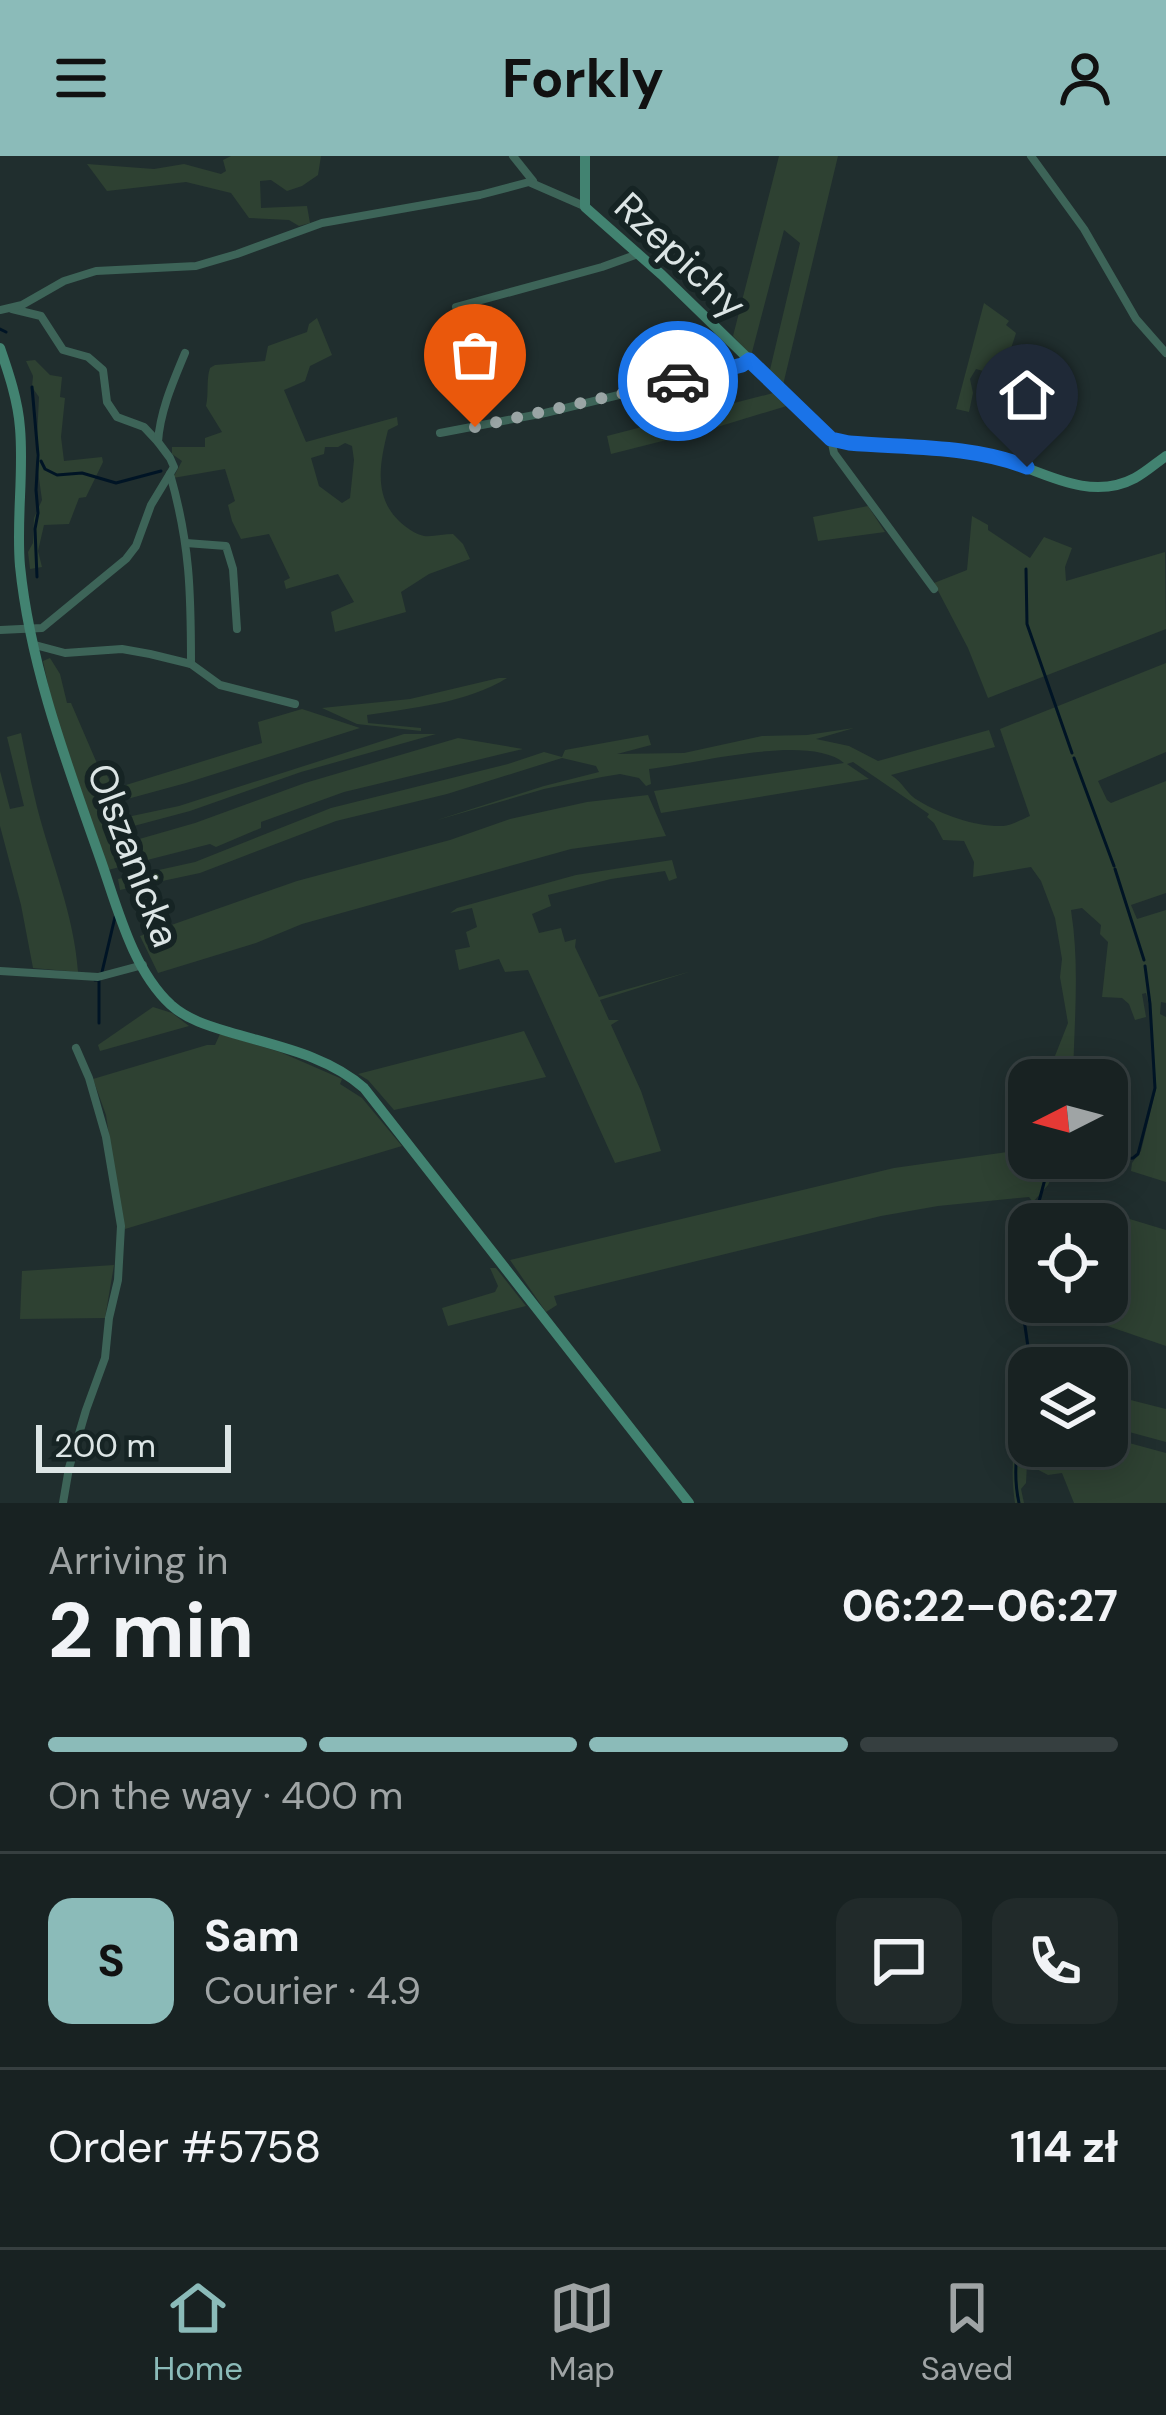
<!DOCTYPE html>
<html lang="en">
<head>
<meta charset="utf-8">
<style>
	:root { --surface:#182222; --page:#212a2a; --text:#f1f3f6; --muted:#9fa4a5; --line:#363f40; --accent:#8bbbb9 }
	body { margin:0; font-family:"DM Sans",sans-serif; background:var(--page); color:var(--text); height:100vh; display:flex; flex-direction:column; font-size:45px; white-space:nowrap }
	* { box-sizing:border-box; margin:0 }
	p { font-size:39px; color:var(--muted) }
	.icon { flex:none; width:66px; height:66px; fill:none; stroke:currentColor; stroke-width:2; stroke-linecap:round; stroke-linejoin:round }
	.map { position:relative; height:1347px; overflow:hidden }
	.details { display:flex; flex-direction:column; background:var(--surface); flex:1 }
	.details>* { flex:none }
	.needle { width:78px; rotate:264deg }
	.fabs { position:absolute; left:1008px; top:903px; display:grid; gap:24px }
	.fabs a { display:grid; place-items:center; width:120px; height:120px; border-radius:24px; background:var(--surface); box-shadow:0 6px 30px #0003,0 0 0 3px var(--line); font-size:60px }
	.scale { position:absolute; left:36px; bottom:30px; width:195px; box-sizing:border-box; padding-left:12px; border:6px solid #dce5e5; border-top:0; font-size:33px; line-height:42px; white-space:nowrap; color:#dce5e5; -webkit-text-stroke:9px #162424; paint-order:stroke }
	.pin { position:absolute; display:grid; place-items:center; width:102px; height:102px; color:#fff; margin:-123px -51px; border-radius:50% 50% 50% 0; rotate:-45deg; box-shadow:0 0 12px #0007 }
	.pin .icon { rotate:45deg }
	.courier { position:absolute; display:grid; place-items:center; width:120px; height:120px; margin:-60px; border:9px solid #1a73e8; border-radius:50%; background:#fff; color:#222; box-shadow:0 3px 15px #0007 }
	.overview em { font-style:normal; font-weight:700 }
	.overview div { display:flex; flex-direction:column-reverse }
	.overview { display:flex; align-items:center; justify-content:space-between; height:204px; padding:0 48px }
	h1 { font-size:78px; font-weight:700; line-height:90px }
	.bar { display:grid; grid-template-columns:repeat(4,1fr); gap:18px 12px; align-content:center; height:144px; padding:0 48px }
	.bar i { height:15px; border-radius:9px; background:var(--line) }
	.bar .selected { background:var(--accent) }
	.bar p { grid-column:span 4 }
	.line { display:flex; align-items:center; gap:30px; padding:0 48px; border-top:3px solid var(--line) }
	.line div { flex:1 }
	.round { display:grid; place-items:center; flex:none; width:126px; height:126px; border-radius:24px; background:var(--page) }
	header { display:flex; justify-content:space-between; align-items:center; height:156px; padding:0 48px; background:var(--accent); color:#111; font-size:54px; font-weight:700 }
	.menu { display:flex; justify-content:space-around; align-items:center; height:168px; border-top:3px solid var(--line); background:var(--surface); font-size:33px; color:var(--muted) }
	.menu a { display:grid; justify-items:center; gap:6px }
	.menu .selected { color:var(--accent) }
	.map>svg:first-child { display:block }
</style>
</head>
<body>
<header><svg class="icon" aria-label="menu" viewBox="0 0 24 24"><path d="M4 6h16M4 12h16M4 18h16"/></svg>Forkly<svg class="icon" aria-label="person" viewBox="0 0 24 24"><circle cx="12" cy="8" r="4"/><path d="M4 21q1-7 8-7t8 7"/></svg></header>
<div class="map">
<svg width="1166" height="1347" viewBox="0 0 1166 1347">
	<rect width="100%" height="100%" fill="#202e2e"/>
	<g fill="#2e4132" fill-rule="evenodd">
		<polygon points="231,0 321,0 318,19 302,30 287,35 271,24 260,25 261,52 307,50 310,67 299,70 289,64 249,62 231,37 186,26 107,35 87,8 154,13 184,8 221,18 226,15 223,4"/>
		<polygon points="779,0 838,0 783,229 769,218 800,87 784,74 751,200 733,180"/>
		<polygon points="984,147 1009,165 1006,169 1016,177 1000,227 990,217 976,213 970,223 973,237 969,256 956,253"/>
		<path d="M317 162 332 199 310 210 305 225 284 234 306 286 397 261 398 269 388 274C380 306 373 340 399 365 405 371 415 378 424 380 433 381 444 378 453 378L463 388 470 403 429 418 401 436 406 456 335 476 331 456 354 446 338 418 286 433 284 425 290 422 269 378 241 383 232 365 228 349 235 345 225 313 173 322 182 305 172 298V291H205V282L222 276 206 250C209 237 206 224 210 212L215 209 265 205 268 190 307 176 309 168ZM345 287 352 290 354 304 350 342 342 347 319 330 311 302 324 298 325 291H338Z"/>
		<polygon points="35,204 50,219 62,221 60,241 65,242 61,281 64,305 102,301 103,306 86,341 79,342 69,368 44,369 38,395 42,411 30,413 28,396 33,387 34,362 42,344 36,301 39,241 32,231 33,220 26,205"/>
		<polygon points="777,236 790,249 714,272 611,298 607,280"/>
		<polygon points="868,350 885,376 818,385 813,361"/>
		<polygon points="972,360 988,369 988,374 1030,402 1044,381 1072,392 1065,411 1066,425 1165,396 1166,473 988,542 968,492 934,427 967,414"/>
		<polygon points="50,502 60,518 67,547 71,547 99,612 104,612 113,633 262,587 258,566 302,553 360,572 186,627 109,648 113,664 179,650 404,578 436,578 301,616 190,655 115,675 115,690 195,667 305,627 458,582 523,593 344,636 261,666 261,672 216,691 210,688 108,714 53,552 43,505"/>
		<path d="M1166 507V596L1098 625 1107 644 1111 647 1166 625V737L1131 749 1137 763 1166 754V847L1161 846 1160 858 1166 861V1026L1131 1015 1132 1007 1141 995 1156 933 1151 858 1146 837 1142 838 1146 861 1135 864 1129 848 1122 842 1102 841 1108 786 1100 778 1101 769 1082 752 1071 754C1080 811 1074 866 1073 924H1055L1053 905 1068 867 1060 821 1062 803 1055 762 1041 725 1031 711 973 721 974 706 964 685 943 684 934 667 927 661 929 658 853 606 847 608 869 623 661 657 654 635 844 607C808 577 695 608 649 613L651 628 646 630 639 622 620 618 602 621 544 633 434 665 544 630 599 616 596 610 562 602 447 638 336 665 200 717 120 734 118 723 195 706 331 652 508 608 544 596 562 601 565 594 648 579 651 589 617 598 684 597 762 580 807 579 854 572 816 583 849 590 878 605 989 574 995 591 891 619C903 626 907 639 919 645 942 659 976 671 1003 670 1012 669 1023 663 1030 660L1000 573Z"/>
		<path d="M499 522H507C467 547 412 552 367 559L368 567 421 572V575L357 568 322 552 410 543Z"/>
		<path d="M21 577C26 602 31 627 37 651 51 706 74 758 78 816L33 812 21 749 0 670V615L10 653 24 650 7 581Z"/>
		<polygon points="648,639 666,680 571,693 302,768 256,787 158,817 140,780 297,725 450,684 510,663 587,646"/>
		<polygon points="672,704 677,722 669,725 665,715 611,723 548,739 551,750 532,758 539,777 561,772 565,786 576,783 575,791 599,841 692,815 600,844 609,864 619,864 611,869 641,935 661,995 615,1007 528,814 505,816 499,803 459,814 455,794 470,791 466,776 477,771 472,752 450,757 457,752 576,719"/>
		<polygon points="153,851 172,857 189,870 100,895 98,889"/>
		<polygon points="524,875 546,921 394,954 368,924 358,918"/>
		<polygon points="220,878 280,896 342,923 340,928 362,942 402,990 125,1073 121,1060 106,959 93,923 207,889 215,889"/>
		<polygon points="1028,993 1029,1002 1069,1002 1055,1014 1048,1029 1033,1046 1029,1041 938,1050 881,1060 554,1140 557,1149 546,1156 510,1104 894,1012"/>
		<path d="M1123 1061 1166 1074V1190L1090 1164 1082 1167 1092 1146H1107C1107 1117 1118 1090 1123 1061Z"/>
		<polygon points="114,1109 105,1162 20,1163 22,1115"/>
		<polygon points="490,1112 496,1112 526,1150 448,1170 442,1152 495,1136 498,1130"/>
		<polygon points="1107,1238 1166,1253 1166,1286 1107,1270"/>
		<path d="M1029 1248V1290H1107V1281L1166 1297V1347H1074L1062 1317 1048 1319 1027 1308 1026 1327 1021 1333 1024 1347H1015C1010 1315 1012 1276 1029 1248Z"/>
	</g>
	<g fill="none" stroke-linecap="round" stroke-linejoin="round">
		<g stroke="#001425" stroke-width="3">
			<polyline points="0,173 6,176"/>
			<polyline points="32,231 38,299 36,334 38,357 35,373 37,421"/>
			<polyline points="41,305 45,313 57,319 82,317 116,327 161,315"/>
			<polyline points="1026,413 1027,468 1072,597"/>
			<polyline points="1074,602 1114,710"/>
			<polyline points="1115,713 1144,804"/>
			<polyline points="102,816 115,761"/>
			<polyline points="95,824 99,824 99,867"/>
			<polyline points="1033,1068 1045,1023 1051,1010 1133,1002 1138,998 1155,932 1150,848 1145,810"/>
			<path d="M1029 1083C1025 1096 1013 1112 1012 1122L1025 1170 1031 1212"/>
			<path d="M1019 1347C1013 1320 1015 1282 1029 1257"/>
		</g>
		<g stroke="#3d6458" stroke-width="8">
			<polyline points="513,0 533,25"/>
			<polyline points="1031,0 1084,73 1136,163 1166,197"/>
			<polyline points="456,151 602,111 638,98"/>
			<polyline points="12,153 41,160 63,194 88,201 103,214 107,246 117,261 144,271 158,286"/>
			<polyline points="0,154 22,149 64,125 96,115 196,110 237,98 322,67 480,39 529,26 584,50"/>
			<polyline points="440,277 545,257 742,209 749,204"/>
			<polyline points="831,283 834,297 934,433"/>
			<path d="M170 318C190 388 191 436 191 508"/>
			<polyline points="186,387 226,390 233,413 237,473"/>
			<path d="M0 474 42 472 126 403 136 390 151 349 174 311 170 302 158 286C160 255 173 226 185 197"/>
			<polyline points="35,489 65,497 122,493 150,498 191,508 220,529 295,548"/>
			<polyline points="0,815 98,821 143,809"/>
			<polyline points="63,1347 69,1312 86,1254 105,1202 109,1162 118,1124 121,1070 106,981 89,922 76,892"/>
		</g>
		<g stroke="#428371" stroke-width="10">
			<path d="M585 0V51L662 119 831 283 849 287C890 290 931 290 972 295 1025 302 1081 351 1135 322 1146 316 1156 307 1166 300"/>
			<path d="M0 192C9 218 18 245 20 272 24 318 16 364 20 410 30 510 67 608 100 702 117 750 132 813 171 849 188 864 209 870 229 876 275 890 327 899 364 932L689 1347"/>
		</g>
	</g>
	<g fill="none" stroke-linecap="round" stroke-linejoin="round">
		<polyline stroke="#9aa5a5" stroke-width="12" stroke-dasharray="0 21.6" points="475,271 678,225"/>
		<path stroke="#1a73e8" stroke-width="15" d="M678 225 742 209 749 204 831 283 849 287C909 292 971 289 1027 311"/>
	</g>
	<g text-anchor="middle" stroke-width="12" stroke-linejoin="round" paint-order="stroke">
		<g font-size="39" fill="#dce5e5" stroke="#162424">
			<text transform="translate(681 99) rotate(43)" y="14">Rzepichy</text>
			<text transform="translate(134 699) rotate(69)" y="14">Olszanicka</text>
		</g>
	</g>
</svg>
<div class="fabs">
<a><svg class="needle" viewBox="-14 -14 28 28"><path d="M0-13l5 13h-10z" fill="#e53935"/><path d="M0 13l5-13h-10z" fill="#9fa4a5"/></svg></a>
<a><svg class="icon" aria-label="locate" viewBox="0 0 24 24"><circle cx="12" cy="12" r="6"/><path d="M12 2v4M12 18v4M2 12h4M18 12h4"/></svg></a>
<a><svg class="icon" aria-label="layers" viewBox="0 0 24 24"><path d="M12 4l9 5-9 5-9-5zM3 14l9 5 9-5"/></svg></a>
</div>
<div class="scale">200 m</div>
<div class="pin" style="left:475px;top:271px;background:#ea580c"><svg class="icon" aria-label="bag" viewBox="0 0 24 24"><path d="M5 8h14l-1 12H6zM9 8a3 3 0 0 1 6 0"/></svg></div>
<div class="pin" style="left:1027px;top:311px;background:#1f2937"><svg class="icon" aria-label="home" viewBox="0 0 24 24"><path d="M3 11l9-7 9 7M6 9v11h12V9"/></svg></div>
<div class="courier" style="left:678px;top:225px"><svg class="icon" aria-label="car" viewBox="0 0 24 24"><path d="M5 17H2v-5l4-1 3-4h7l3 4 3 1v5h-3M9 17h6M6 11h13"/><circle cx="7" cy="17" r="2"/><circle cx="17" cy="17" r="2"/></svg></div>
</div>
<section class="details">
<div class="overview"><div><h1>2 min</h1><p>Arriving in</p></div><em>06:22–06:27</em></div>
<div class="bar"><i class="selected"></i><i class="selected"></i><i class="selected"></i><i></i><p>On the way · 400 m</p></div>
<div class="line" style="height:216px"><b class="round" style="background:var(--accent);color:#111">S</b><div><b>Sam</b><p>Courier · 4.9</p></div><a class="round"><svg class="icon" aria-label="chat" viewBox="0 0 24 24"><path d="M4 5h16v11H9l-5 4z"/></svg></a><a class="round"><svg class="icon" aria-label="phone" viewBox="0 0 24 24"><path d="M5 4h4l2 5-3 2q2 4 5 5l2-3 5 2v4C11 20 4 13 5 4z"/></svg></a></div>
<div class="line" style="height:156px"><div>Order #5758</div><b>114 zł</b></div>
</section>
<nav class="menu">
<a class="selected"><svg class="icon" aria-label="home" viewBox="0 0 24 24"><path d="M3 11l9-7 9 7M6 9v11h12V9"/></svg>Home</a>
<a><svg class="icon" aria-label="map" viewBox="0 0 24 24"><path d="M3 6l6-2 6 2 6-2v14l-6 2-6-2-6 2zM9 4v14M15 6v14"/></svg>Map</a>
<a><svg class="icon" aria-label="saved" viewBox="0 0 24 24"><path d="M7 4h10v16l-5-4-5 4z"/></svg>Saved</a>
</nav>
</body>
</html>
